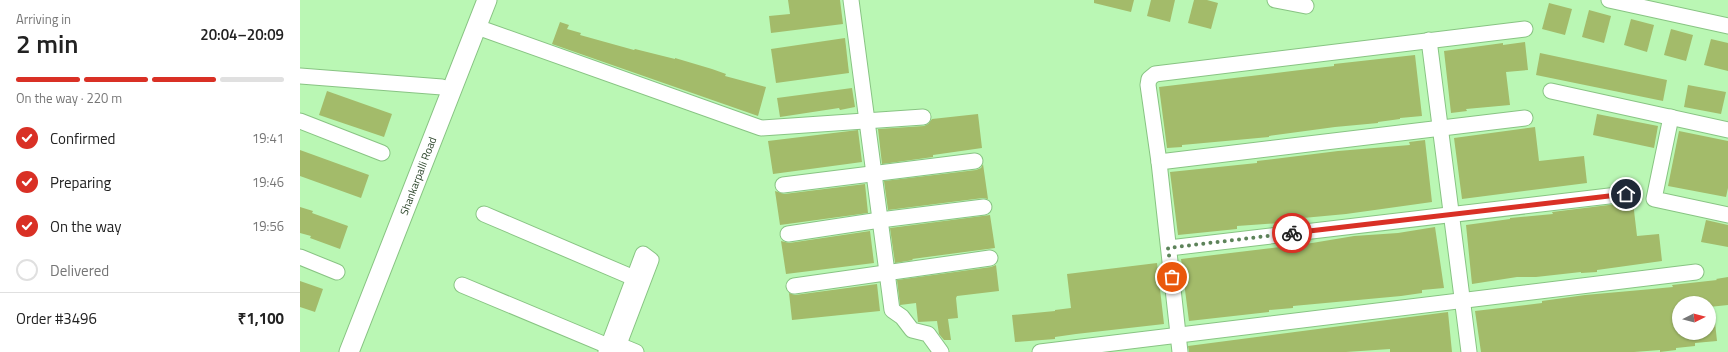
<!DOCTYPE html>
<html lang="en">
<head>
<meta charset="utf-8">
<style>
	:root { --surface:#fff; --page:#f2f2f2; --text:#222; --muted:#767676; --line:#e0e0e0; --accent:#d93025 }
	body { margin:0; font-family:"Titillium Web",sans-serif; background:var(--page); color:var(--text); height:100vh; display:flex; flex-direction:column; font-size:15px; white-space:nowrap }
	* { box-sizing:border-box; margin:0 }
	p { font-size:13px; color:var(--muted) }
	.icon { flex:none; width:22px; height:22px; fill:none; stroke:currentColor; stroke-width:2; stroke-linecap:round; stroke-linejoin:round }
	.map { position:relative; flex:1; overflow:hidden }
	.details { display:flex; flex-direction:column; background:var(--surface); width:300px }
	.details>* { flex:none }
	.needle { width:26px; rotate:84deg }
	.fabs { position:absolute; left:1372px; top:296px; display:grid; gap:8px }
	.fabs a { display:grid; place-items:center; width:44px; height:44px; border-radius:50%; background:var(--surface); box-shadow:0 1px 3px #0004; font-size:20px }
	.pin { position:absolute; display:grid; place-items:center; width:34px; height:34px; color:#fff; margin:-17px; border:2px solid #fff; border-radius:50%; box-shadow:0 1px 4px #0007 }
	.courier { position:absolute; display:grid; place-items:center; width:40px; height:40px; margin:-20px; border:3px solid #d93025; border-radius:50%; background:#fff; color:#222; box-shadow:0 1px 5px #0007 }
	.summary em { font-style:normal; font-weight:600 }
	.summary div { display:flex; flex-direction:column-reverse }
	.summary { display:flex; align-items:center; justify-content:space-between; height:68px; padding:0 16px }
	h1 { font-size:26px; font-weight:600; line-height:30px }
	.bar { display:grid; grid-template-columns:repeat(4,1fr); gap:6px 4px; align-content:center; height:48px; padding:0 16px }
	.bar i { height:5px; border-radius:3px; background:var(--line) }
	.bar .on { background:var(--accent) }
	.bar p { grid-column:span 4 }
	.line { display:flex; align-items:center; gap:10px; padding:0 16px; border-top:1px solid var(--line) }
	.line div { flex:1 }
	ol { padding:0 16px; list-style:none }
	li { display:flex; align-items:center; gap:12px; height:44px }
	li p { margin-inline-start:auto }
	li .icon { padding:4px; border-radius:50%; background:var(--accent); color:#fff; stroke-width:4 }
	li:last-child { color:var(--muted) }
	li i { width:22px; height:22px; border:2px solid var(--line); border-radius:50% }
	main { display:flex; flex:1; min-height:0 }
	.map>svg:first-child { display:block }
</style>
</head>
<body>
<main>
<section class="details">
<div class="summary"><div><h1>2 min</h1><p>Arriving in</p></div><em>20:04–20:09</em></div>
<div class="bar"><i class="on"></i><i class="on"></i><i class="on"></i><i></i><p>On the way · 220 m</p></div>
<ol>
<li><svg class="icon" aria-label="check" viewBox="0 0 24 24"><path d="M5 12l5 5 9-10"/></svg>Confirmed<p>19:41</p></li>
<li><svg class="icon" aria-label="check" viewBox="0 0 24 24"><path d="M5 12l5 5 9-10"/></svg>Preparing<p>19:46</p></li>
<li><svg class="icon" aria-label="check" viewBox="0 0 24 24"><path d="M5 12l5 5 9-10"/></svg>On the way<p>19:56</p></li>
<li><i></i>Delivered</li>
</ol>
<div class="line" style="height:52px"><div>Order #3496</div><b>₹1,100</b></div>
</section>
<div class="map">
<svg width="1428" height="352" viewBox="0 0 1428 352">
	<rect width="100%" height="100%" fill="#baf7b4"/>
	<g fill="#a3bb6a">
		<polygon points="488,0 540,0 543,24 471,33 469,16 490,14"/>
		<polygon points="794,0 834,0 831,12 794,3"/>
		<polygon points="851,0 875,0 870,22 847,16"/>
		<polygon points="894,0 907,0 918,3 911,29 888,23"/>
		<polygon points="1249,3 1272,9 1265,35 1242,29"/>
		<polygon points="1289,10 1311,16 1304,43 1282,37"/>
		<polygon points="1331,19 1354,25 1347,52 1324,45"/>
		<polygon points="260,22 269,25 267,29 281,33 280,35 334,50 335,49 375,59 375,58 412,69 426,74 425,76 466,87 458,116 252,44"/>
		<polygon points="1371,29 1393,35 1386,61 1364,55"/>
		<polygon points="545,38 549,73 476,83 471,49"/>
		<polygon points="1411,39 1428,43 1428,71 1404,65"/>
		<polygon points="1225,42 1228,70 1206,72 1210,105 1166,109 1167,111 1151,113 1144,51 1203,43 1203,45"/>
		<polygon points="1240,53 1367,80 1363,101 1236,75"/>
		<polygon points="1115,55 1122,116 1100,118 1100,119 1078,122 1078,123 1035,127 969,136 969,137 882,145 882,147 867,148 859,87 992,71 1034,66 1034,64"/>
		<polygon points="1388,85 1426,92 1421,114 1384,107"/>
		<polygon points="552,88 555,107 540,110 539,108 480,117 477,98"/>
		<polygon points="27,91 92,114 84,137 19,115"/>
		<polygon points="678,114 682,148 633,155 633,157 582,164 578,129 624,126 628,124 632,119"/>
		<polygon points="1297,114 1358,126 1354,148 1293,135"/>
		<polygon points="1235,127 1239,161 1284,156 1287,183 1162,199 1154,138"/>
		<polygon points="558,130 562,162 473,174 468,141"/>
		<polygon points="1379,131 1428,141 1428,188 1426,197 1368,186"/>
		<polygon points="1125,140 1132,202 1046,214 1003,218 1003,220 981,222 981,223 937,226 937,229 878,235 870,172 957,163 957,161 1038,151 1110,145 1109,142"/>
		<polygon points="0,150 69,175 61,198 0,176"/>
		<polygon points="683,164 688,199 683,198 588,210 584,181 676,170 681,168"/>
		<polygon points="565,184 568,213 480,225 475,191 484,194"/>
		<polygon points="1333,202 1337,236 1359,234 1362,261 1297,270 1297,272 1281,273 1281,272 1236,277 1217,277 1172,284 1166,225 1210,219 1210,218 1253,214 1252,212"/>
		<polygon points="0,207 13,211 12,213 48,226 40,249 10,238 11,236 0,233"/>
		<polygon points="690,215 695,248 612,259 613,260 595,263 590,228"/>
		<polygon points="1406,220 1428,225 1428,247 1401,242"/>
		<polygon points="1135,227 1144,288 1122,290 1122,293 1101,296 993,306 993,308 969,310 969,312 889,321 881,259 1012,243 1054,236 1098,233"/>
		<polygon points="570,231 574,263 486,274 481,241 489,243"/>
		<polygon points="857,263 864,324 776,334 755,337 755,339 715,342 712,315 755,311 755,310 771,308 767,274"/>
		<polygon points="696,265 699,291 657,296 656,298 658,318 648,319 651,340 644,340 639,334 637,321 618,322 616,303 600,305 597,280 691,267"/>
		<polygon points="1428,277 1428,305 1409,307 1409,303 1379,303 1379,333 1409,333 1409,313 1414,313 1417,341 1395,343 1395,346 1376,348 1376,350 1360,352 1360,350 1334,352 1181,352 1175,311 1242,303 1242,301 1285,295 1352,289 1373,287 1372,285 1417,280 1416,279"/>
		<polygon points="0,281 23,289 15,312 0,307"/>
		<polygon points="577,284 580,311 492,320 489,293 495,295"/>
		<polygon points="1148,312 1152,352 1090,352 1090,349 1046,352 889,352 888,346"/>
	</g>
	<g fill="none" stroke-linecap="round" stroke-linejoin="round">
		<g stroke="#88c483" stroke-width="17">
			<g id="minor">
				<polyline points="551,0 592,310 602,317 612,330 628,334 641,352"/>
				<polyline points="975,0 1006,6"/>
				<polyline points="1309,0 1428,26"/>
				<polyline points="177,27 461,128 623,117"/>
				<polyline points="1129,40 1169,352"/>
				<polyline points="0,76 142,87"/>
				<polyline points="1251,91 1428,130"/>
				<polyline points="1371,117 1354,199 1428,215"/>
				<polyline points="0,121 82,153"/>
				<polyline points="859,162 1225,118"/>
				<polyline points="483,185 675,161"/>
				<polyline points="184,214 334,278"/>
				<polyline points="488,234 580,220 684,207"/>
				<polyline points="869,248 1326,194"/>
				<polyline points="0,257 37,272"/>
				<polyline points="162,285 308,346"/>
				<polyline points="494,286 690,258"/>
				<polyline points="319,345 336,352"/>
				<polyline points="306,352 343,254 351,260 316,352"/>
				<polyline points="740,352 1396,272"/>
				<polyline points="880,352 859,162 848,85 849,79 855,74 1225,29"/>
			</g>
		</g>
		<g stroke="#88c483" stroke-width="21">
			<polyline id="major" points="49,352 187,0"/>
		</g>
		<use href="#minor" stroke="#fff" stroke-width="15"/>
		<use href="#major" stroke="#fff" stroke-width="19"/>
	</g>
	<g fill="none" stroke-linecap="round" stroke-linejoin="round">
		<polyline stroke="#5d835a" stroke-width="4" stroke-dasharray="0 7.2" points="872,277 868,248 992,233"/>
		<polyline stroke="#d93025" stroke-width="5" points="992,233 1326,194"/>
	</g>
	<g text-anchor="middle" stroke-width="3.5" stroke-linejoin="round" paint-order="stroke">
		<g font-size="11" fill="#2b4429" stroke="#fff">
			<text transform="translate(118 176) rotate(-69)" y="4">Shankarpalli Road</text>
		</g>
	</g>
</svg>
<div class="fabs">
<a><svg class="needle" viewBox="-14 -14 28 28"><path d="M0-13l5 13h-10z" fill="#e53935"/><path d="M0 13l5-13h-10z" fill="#767676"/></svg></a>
</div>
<div class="pin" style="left:872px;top:277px;background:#ea580c"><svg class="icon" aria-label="bag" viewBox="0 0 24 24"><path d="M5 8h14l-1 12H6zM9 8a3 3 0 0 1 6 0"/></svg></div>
<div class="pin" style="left:1326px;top:194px;background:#1f2937"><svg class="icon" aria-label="home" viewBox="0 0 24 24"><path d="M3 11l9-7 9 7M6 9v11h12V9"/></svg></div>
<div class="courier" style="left:992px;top:233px"><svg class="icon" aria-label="bike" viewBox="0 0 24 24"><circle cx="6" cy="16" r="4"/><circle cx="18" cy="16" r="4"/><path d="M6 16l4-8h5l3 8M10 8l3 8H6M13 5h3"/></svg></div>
</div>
</main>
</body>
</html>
